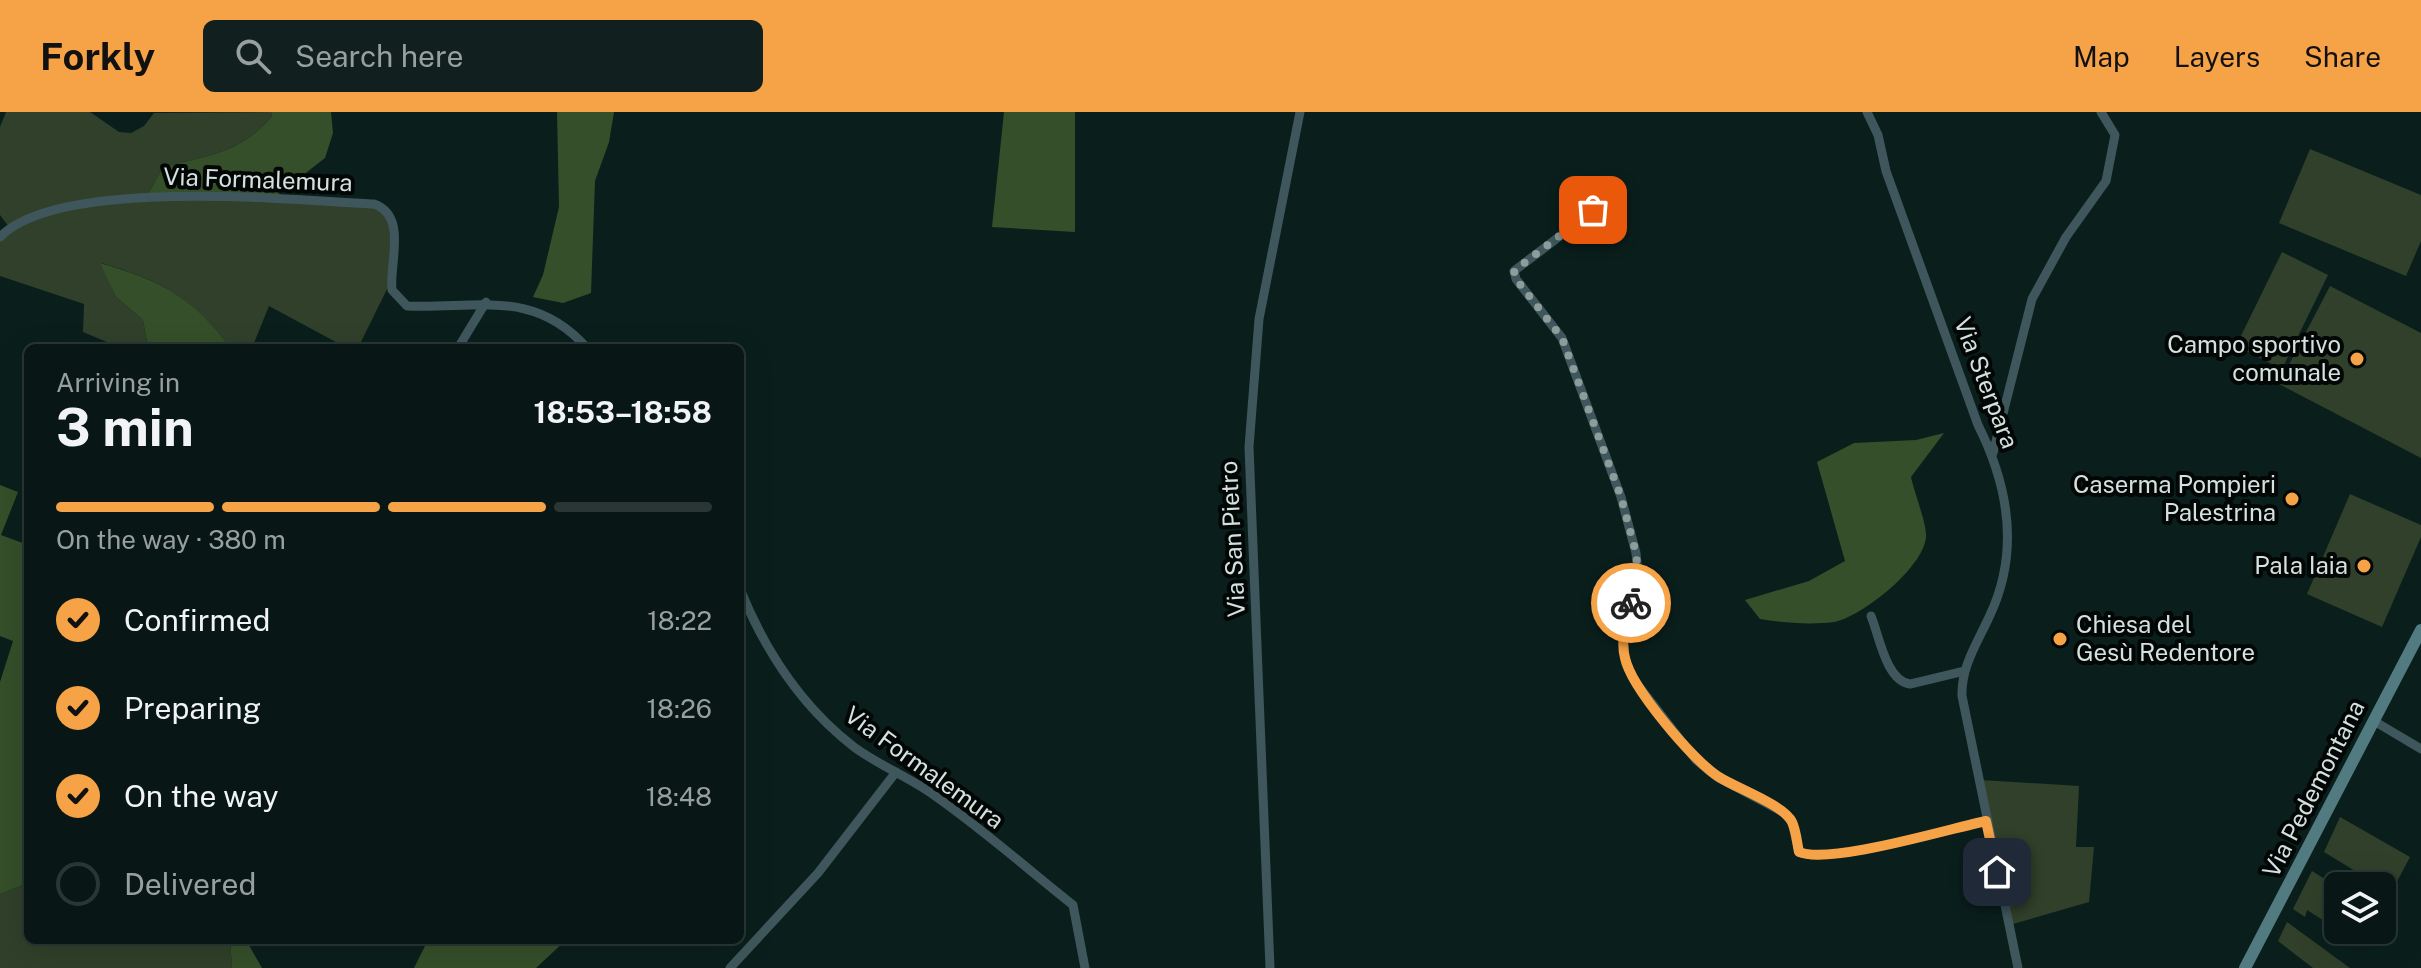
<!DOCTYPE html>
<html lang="en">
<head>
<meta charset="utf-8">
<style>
	:root { --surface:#081715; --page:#11201e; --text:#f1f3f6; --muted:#989fa0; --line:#293634; --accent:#f6a247 }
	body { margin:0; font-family:"Public Sans",sans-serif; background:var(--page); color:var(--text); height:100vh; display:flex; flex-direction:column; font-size:30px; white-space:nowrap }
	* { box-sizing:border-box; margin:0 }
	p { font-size:26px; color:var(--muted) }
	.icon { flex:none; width:44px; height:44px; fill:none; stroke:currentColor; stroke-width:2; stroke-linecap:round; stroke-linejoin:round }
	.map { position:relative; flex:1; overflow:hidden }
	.side { position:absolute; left:24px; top:232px; width:720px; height:600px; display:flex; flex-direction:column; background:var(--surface); border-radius:12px; box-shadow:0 8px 32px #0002,0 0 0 2px var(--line) }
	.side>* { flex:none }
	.buttons { position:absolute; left:2324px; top:760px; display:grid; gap:16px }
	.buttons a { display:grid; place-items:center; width:72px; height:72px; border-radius:12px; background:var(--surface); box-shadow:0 8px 32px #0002,0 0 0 2px var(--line); font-size:40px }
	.pin { position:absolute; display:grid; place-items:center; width:68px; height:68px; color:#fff; margin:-34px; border-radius:16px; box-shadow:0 4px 12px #0006 }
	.courier { position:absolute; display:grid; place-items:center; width:80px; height:80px; margin:-40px; border:6px solid #f6a247; border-radius:50%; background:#fff; color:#222; box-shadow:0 2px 10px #0007 }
	.summary em { font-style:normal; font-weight:700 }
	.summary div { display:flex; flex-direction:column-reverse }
	.summary { display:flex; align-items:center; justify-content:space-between; height:136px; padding:0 32px }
	h1 { font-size:52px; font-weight:700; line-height:60px }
	.bar { display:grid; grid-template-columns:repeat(4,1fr); gap:12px 8px; align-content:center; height:96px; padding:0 32px }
	.bar i { height:10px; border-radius:6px; background:var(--line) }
	.bar .current { background:var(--accent) }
	.bar p { grid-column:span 4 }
	ol { padding:0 32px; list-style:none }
	li { display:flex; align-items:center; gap:24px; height:88px }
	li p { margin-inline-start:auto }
	li .icon { padding:8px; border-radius:50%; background:var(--accent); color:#111; stroke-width:4 }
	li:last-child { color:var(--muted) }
	li i { width:44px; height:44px; border:4px solid var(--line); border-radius:50% }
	header { display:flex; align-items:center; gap:48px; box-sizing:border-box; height:112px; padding:0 40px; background:var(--accent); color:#111 }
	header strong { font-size:38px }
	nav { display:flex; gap:44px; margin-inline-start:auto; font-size:28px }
	.search { width:560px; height:72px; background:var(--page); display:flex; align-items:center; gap:20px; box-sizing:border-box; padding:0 28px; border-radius:12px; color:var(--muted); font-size:30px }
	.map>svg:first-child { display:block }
</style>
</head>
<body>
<header>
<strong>Forkly</strong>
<div class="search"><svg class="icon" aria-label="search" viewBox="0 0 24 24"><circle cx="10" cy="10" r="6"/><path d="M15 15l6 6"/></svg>Search here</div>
<nav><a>Map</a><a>Layers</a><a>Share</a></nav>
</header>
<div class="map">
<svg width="2421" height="856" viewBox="0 0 2421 856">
	<rect width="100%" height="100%" fill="#0a1f1c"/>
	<g fill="#30402a">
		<path d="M6 0H90L119 20 131 21 144 14 154 1 271 0 272 4C242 41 207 44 163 55L147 84 367 91 392 106 391 169 358 236H347L269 194 252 236H231C191 185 163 169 101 151L116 185 143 208 148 236H121L83 220 84 192 0 164V125L9 115 0 103V15Z"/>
		<polygon points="2310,37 2421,83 2421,129 2406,164 2279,111"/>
		<polygon points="2282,140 2328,163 2282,257 2236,234"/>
		<polygon points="2330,174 2421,221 2421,346 2279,272"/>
		<polygon points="2350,382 2421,413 2421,425 2382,515 2307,482"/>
		<polygon points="1981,668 2079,674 2076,735 2094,735 2089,790 2013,812"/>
		<polygon points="2340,705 2410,745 2391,781 2324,740"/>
		<polygon points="2312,759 2328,769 2327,777 2338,784 2338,818 2368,818 2363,825 2351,829 2337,823 2337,817 2307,798 2305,805 2293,797"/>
		<polygon points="28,760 28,828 230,828 232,856 0,856 0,782 21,774"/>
		<polygon points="2287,810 2350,856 2313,856 2278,829"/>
	</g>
	<g fill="#354f2a">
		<path d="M271 0H331L333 21 325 46 275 85 147 84 163 55C207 44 242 41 272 4Z"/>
		<polygon points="557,0 614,0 609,30 595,69 591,181 563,191 533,185 543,163 559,95"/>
		<polygon points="1004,0 1075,0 1075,120 992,115"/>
		<path d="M100 151C162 169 191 184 231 236H148L143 208 116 185Z"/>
		<path d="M1944 321 1911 365C1914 380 1927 412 1926 425 1924 455 1862 505 1834 510 1811 513 1783 511 1760 507L1745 488 1809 469 1845 449 1817 350 1854 331 1916 328Z"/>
		<polygon points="0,373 18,380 1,423 28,433 28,760 21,774 0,782 0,570 13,529 0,524"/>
		<polygon points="230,828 246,828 262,856 232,856"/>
		<polygon points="428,828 566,828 536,856 414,856"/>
	</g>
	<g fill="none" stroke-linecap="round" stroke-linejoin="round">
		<g stroke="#3f575c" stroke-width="9">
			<path d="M1867 0 1878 23 1886 59 1978 313C2009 375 2020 439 1990 503 1978 530 1961 554 1962 584L2018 856"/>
			<path d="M1618 80 1514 159 1516 167 1562 226 1621 385 1636 441 1638 462 1623 526 1625 547 1634 568 1696 648 1717 665 1783 700 1792 710 1799 740C1829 753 1949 717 1986 709"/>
			<path d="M0 125C59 65 291 88 374 92 408 104 389 151 392 178L407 194C478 197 534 176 587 236"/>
			<polyline points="458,236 486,190"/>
			<polyline points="1993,341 2032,187 2066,125 2106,69 2115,23 2101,0"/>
			<path d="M740 477C765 539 801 594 854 635 877 652 904 663 928 679 978 713 1025 755 1073 793L1085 856"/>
			<path d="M1871 504C1879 523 1886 569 1910 572L1964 559"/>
			<polyline points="2374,609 2421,637"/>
			<polyline points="730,856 818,761 896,660"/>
			<polyline points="1270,856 1249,335 1259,207 1300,0"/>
		</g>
		<polyline stroke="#527a81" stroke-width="12" points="2245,856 2421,518"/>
	</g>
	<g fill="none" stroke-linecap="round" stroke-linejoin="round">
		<polyline stroke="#8d9d9b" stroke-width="8" stroke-dasharray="0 14.4" points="1593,98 1514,159 1516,167 1562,226 1621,385 1636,441 1638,462 1631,491"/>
		<path stroke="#f6a247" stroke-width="10" d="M1631 491C1627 509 1620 527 1625 546 1631 575 1693 649 1719 665 1736 676 1784 693 1792 710 1796 718 1797 731 1799 740 1829 753 1948 717 1986 709L1997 760"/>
	</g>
	<g fill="#f6a247" stroke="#020706" stroke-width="3">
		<circle cx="2357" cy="247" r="8"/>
		<circle cx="2292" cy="387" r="8"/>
		<circle cx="2364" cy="454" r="8"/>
		<circle cx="2060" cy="527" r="8"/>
	</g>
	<g text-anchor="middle" stroke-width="8" stroke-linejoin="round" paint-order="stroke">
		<g font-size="24" fill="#d4e1df" stroke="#020706">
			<text transform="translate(258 68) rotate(2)" y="8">Via Formalemura</text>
			<text transform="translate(1986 271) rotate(69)" y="8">Via Sterpara</text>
			<text transform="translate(1233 427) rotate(-93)" y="8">Via San Pietro</text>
			<text transform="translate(924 656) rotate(36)" y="8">Via Formalemura</text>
			<text transform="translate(2314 677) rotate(-63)" y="8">Via Pedemontana</text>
		</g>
		<g font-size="24" fill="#d4e1df" stroke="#020706" text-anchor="end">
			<text x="2341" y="241">Campo sportivo<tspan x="2341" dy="28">comunale</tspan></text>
			<text x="2276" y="381">Caserma Pompieri<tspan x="2276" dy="28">Palestrina</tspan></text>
			<text x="2348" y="462">Pala Iaia</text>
			<text x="2076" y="521" text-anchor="start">Chiesa del<tspan x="2076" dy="28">Gesù Redentore</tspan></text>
		</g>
	</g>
</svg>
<div class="buttons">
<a><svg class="icon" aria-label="layers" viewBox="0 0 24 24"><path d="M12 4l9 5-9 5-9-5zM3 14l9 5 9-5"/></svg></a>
</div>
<div class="pin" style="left:1593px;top:98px;background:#ea580c"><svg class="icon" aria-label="bag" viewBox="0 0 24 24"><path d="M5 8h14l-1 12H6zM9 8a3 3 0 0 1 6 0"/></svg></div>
<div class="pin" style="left:1997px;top:760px;background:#1f2937"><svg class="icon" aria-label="home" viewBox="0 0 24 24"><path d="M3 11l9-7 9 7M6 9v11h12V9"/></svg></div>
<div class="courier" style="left:1631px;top:491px"><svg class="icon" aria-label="bike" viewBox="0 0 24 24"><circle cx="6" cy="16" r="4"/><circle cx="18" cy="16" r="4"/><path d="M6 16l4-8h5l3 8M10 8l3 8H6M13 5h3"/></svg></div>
<section class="side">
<div class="summary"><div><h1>3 min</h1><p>Arriving in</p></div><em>18:53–18:58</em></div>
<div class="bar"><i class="current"></i><i class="current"></i><i class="current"></i><i></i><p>On the way · 380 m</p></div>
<ol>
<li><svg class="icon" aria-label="check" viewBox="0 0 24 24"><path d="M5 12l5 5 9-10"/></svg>Confirmed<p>18:22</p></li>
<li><svg class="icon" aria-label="check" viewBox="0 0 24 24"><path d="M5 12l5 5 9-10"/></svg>Preparing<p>18:26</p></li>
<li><svg class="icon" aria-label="check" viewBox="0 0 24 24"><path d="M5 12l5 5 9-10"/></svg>On the way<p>18:48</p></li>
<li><i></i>Delivered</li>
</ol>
</section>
</div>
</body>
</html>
